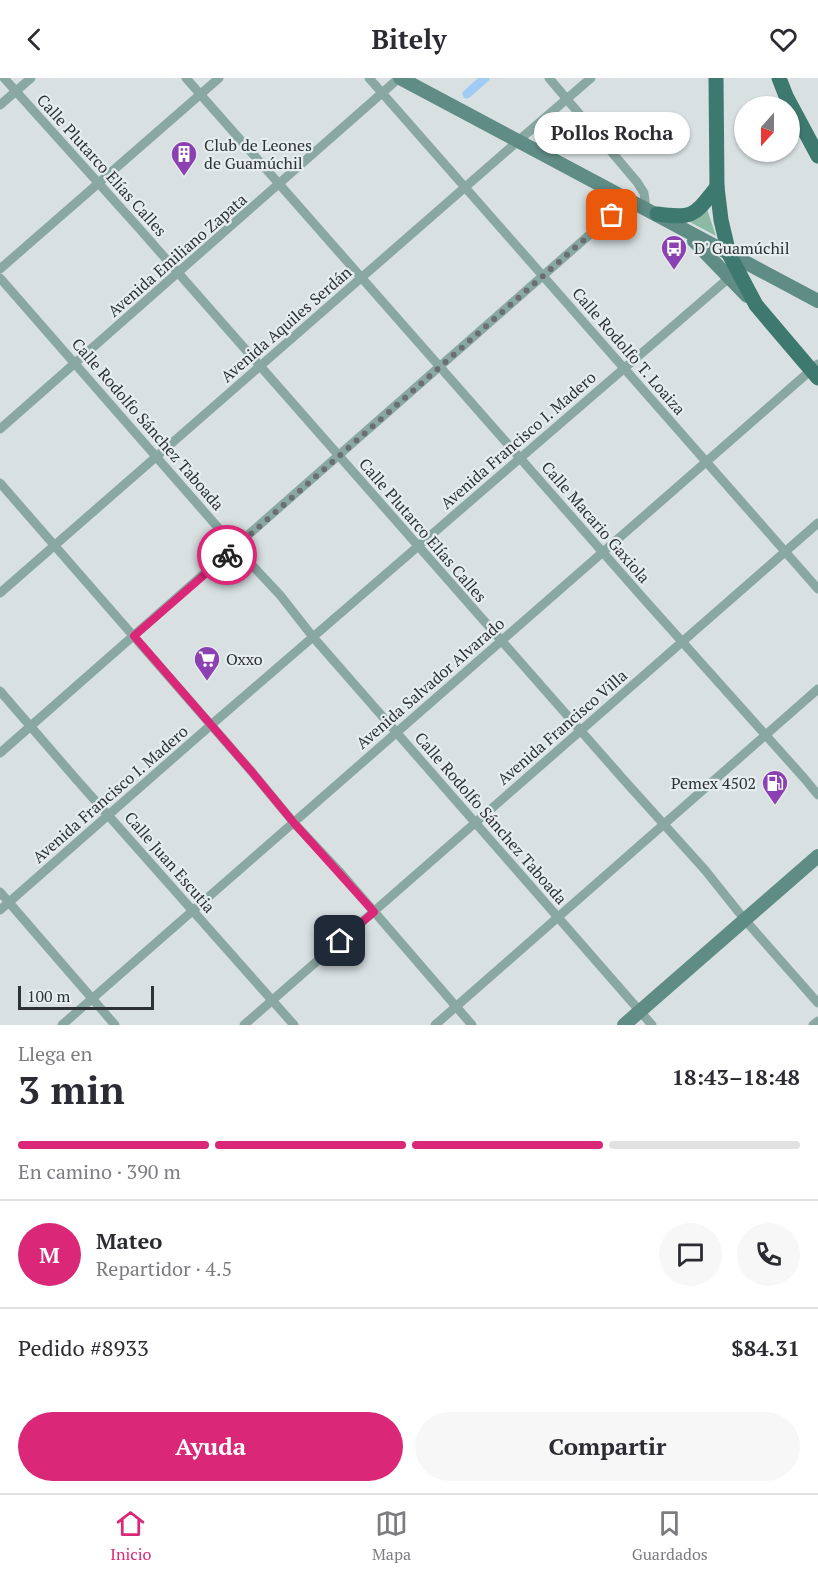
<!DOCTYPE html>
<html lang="es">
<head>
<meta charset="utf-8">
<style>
	:root { --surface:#fff; --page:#f7f7f7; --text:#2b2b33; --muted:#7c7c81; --line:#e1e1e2; --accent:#db2777 }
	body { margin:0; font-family:"PT Serif",serif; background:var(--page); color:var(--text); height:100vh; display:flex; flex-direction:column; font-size:22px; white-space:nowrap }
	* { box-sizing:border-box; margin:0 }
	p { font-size:20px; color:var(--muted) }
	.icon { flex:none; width:33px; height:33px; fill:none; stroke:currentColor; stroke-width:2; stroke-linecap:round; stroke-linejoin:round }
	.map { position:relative; height:947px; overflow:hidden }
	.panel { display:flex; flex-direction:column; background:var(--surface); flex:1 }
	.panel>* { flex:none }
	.needle { width:39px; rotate:201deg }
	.buttons { position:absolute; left:734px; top:18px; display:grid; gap:12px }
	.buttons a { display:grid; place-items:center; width:66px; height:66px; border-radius:50%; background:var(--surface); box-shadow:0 2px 4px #0004; font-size:30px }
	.scale { position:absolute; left:18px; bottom:15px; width:136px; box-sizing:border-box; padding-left:6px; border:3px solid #2f3232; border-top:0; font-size:16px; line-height:21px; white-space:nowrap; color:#2f3232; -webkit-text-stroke:4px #e5edee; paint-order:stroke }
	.pin { position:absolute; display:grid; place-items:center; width:51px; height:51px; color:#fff; margin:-26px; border-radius:12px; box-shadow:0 3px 9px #0006 }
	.courier { position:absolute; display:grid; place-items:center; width:60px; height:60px; margin:-30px; border:4px solid #db2777; border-radius:50%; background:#fff; color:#222; box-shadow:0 2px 8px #0007 }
	.bubble { position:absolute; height:42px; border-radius:21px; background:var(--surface); box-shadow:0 2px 4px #0004; font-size:20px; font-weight:700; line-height:42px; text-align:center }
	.summary em { font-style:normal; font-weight:700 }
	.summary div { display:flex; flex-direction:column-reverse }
	.summary { display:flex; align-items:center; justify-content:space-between; height:102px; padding:0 18px }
	h1 { font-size:39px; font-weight:700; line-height:45px }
	.bar { display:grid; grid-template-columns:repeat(4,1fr); gap:9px 6px; align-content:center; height:72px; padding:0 18px }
	.bar i { height:8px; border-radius:4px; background:var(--line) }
	.bar .selected { background:var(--accent) }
	.bar p { grid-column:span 4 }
	.line { display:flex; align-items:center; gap:15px; padding:0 18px; border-top:2px solid var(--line) }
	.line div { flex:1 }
	.round { display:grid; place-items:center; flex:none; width:63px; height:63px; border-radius:32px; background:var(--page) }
	.action { display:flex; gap:12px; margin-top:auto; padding:12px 18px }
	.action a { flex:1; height:69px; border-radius:36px; background:var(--accent); color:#fff; font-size:24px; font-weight:700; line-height:69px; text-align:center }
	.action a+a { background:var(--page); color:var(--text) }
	header { display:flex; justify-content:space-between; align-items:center; height:78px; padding:0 18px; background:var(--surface); font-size:27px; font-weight:700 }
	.tabs { display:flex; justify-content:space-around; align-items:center; height:84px; border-top:2px solid var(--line); background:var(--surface); font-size:16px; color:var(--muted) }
	.tabs a { display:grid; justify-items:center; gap:3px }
	.tabs .selected { color:var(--accent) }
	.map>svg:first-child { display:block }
</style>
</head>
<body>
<header><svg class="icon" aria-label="back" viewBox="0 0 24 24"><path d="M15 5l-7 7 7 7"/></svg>Bitely<svg class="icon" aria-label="heart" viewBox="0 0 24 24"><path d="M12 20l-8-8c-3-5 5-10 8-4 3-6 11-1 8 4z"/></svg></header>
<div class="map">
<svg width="818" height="947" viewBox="0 0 818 947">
	<rect width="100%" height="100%" fill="#d8e0e1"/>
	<polygon fill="#8dbaa2" points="707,131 716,158 688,143"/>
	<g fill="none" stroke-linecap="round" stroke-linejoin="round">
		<polyline stroke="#9fcbf4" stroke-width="9" points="467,16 485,0"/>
		<g stroke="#8aa8a2" stroke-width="9">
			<polyline points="4,0 137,148 624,702 705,792 745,842 818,925"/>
			<polyline points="186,0 643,520 804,700 818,717"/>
			<polyline points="369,0 818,511"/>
			<polyline points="549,0 637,104 644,115 646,131"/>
			<polyline points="0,27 31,0"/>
			<polyline points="0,191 219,0"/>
			<polyline points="0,200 235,469 280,517 313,559 652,947"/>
			<polyline points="0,351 399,0"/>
			<polyline points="0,405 252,694 294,745 339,793 472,947"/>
			<polyline points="0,515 518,63 591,0"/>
			<polyline points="0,613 76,701 294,947"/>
			<polyline points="0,675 629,122"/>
			<polyline points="0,814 115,947"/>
			<polyline points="0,832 211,647 730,199"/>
			<polyline points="62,947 818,286"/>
			<polyline points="244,947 818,445"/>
			<polyline points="435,947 818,611"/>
			<polyline points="813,947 818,943"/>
		</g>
		<g stroke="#5f8c85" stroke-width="14">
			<polyline points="400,0 818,223"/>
			<polyline points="694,163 747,218"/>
			<polyline points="624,947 818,778"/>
		</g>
		<g stroke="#3e7970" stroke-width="15">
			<polyline points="716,0 717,109 721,142 729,176 756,227 818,300"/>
			<polyline points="779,0 786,18 818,78"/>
			<path d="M657 136C695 141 694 137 717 109"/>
		</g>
	</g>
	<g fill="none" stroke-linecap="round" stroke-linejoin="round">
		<polyline stroke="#6a6f6f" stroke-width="6" stroke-dasharray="0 10.8" points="227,477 612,137"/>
		<polyline stroke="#db2777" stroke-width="8" points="227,477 134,558 252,694 294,745 374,834 340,863"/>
	</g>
	<defs>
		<g id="building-pin" transform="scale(1.35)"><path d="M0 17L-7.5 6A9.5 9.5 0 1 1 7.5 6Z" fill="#8c41b3" stroke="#e5edee"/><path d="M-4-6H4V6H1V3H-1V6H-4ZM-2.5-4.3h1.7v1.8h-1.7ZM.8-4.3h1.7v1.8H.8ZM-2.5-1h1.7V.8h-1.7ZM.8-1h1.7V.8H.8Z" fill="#fff"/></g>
		<g id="bus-pin" transform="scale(1.35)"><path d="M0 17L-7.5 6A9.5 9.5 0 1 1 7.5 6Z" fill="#8c41b3" stroke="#e5edee"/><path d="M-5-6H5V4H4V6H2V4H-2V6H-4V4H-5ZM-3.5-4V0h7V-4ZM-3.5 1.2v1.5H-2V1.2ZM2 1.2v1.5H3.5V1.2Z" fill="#fff"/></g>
		<g id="supermarket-pin" transform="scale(1.35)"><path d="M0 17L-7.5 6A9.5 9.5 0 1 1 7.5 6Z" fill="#8c41b3" stroke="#e5edee"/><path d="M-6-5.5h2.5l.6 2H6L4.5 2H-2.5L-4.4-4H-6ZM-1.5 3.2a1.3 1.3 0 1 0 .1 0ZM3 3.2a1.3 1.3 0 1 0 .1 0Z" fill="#fff"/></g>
		<g id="fuel-pin" transform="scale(1.35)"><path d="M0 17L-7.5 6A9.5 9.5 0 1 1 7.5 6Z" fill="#8c41b3" stroke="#e5edee"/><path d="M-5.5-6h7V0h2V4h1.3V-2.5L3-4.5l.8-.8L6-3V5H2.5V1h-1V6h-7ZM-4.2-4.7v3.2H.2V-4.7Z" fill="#fff"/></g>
	</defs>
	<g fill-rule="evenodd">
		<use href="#building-pin" x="184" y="76"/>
		<use href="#bus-pin" x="674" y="170"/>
		<use href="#supermarket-pin" x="207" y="581"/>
		<use href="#fuel-pin" x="775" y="705"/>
	</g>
	<g text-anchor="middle" stroke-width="4.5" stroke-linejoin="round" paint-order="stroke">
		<g font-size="16" fill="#2f3232" stroke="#e5edee" text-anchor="start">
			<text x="204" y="73">Club de Leones<tspan x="204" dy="18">de Guamúchil</tspan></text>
			<text x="694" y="176">D' Guamúchil</text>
			<text x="226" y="587">Oxxo</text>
			<text x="756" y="711" text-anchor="end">Pemex 4502</text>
		</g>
		<g font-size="16" fill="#2f3232" stroke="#e5edee">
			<text transform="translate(102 87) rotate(48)" y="6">Calle Plutarco Elías Calles</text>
			<text transform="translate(177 177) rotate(-41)" y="6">Avenida Emiliano Zapata</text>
			<text transform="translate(286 246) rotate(-41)" y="6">Avenida Aquiles Serdán</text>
			<text transform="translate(629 273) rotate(49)" y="6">Calle Rodolfo T. Loaiza</text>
			<text transform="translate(148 346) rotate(49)" y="6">Calle Rodolfo Sánchez Taboada</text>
			<text transform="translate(518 362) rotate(-41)" y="6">Avenida Francisco I. Madero</text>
			<text transform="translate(596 444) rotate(49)" y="6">Calle Macario Gaxiola</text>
			<text transform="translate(423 452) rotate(49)" y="6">Calle Plutarco Elías Calles</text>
			<text transform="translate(430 605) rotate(-41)" y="6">Avenida Salvador Alvarado</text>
			<text transform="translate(562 649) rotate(-41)" y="6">Avenida Francisco Villa</text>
			<text transform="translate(110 716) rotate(-41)" y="6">Avenida Francisco I. Madero</text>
			<text transform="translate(491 740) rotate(49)" y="6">Calle Rodolfo Sánchez Taboada</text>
			<text transform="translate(170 784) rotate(49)" y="6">Calle Juan Escutia</text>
		</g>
	</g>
</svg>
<div class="buttons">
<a><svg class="needle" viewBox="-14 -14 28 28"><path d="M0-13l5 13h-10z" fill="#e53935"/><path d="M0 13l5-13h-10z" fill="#7c7c81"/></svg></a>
</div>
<div class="scale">100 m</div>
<div class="pin" style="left:612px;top:137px;background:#ea580c"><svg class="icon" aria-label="bag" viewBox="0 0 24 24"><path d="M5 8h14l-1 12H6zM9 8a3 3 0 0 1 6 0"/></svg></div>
<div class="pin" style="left:340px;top:863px;background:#1f2937"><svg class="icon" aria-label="home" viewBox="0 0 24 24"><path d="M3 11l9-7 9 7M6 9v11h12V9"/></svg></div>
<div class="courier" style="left:227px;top:477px"><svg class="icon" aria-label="bike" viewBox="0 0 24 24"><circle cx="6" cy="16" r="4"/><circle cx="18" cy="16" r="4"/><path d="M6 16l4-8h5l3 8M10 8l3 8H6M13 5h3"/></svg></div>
<div class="bubble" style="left:534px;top:34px;width:156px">Pollos Rocha</div>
</div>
<section class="panel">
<div class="summary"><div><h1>3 min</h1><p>Llega en</p></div><em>18:43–18:48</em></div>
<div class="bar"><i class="selected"></i><i class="selected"></i><i class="selected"></i><i></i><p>En camino · 390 m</p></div>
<div class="line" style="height:108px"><b class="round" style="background:var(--accent);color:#fff">M</b><div><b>Mateo</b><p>Repartidor · 4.5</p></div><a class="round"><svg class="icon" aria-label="chat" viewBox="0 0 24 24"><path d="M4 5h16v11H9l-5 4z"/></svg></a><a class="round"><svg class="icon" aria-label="phone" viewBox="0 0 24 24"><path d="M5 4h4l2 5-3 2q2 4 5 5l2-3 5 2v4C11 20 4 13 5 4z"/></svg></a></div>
<div class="line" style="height:78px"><div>Pedido #8933</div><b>$84.31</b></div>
<div class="action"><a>Ayuda</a><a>Compartir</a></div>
</section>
<nav class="tabs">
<a class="selected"><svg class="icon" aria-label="home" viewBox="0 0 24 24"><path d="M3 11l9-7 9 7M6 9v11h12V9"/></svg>Inicio</a>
<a><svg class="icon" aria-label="map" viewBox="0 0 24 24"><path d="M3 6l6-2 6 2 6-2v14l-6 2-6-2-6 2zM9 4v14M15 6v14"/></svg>Mapa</a>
<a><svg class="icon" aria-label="saved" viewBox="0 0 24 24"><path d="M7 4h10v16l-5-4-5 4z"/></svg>Guardados</a>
</nav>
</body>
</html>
